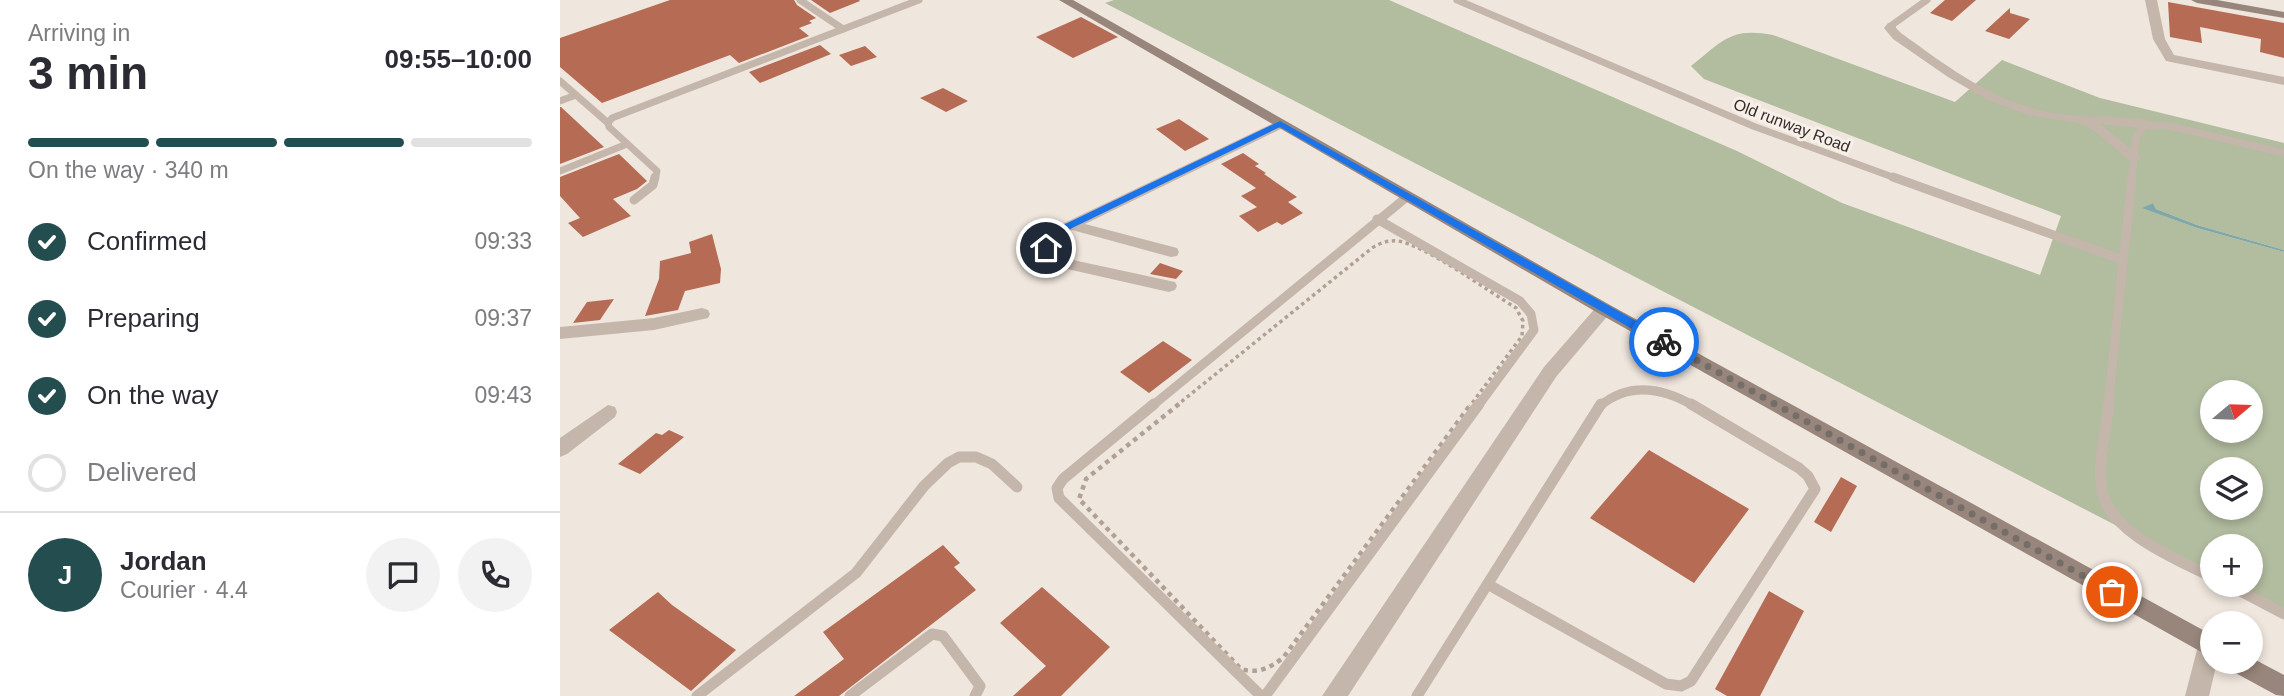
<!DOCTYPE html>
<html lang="en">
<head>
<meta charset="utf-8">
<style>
	:root { --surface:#fff; --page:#f2f2f3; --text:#2b2b33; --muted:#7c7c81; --line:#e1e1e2; --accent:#244d50 }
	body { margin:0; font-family:Arial,sans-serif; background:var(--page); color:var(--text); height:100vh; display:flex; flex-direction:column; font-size:26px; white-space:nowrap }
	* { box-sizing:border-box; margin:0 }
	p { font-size:23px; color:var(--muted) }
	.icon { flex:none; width:38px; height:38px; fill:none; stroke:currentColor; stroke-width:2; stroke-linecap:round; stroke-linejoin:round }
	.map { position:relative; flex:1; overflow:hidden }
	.details { display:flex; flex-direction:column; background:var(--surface); width:560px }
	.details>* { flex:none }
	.needle { width:46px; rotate:71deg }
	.buttons { position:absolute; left:1640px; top:380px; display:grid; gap:14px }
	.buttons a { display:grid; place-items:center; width:63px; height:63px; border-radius:50%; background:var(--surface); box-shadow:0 4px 10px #0003; font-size:35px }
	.pin { position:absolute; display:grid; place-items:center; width:60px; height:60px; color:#fff; margin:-30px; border:4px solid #fff; border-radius:50%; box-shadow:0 2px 7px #0007 }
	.courier { position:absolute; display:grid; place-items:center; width:70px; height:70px; margin:-35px; border:5px solid #1a73e8; border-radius:50%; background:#fff; color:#222; box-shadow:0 2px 9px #0007 }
	.summary em { font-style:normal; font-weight:800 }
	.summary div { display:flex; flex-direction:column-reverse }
	.summary { display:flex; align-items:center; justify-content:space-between; height:119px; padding:0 28px }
	h1 { font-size:46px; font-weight:800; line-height:52px }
	.bar { display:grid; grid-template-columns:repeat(4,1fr); gap:10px 7px; align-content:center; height:84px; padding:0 28px }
	.bar i { height:9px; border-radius:5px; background:var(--line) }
	.bar .selected { background:var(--accent) }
	.bar p { grid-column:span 4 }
	.line { display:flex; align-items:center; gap:18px; padding:0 28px; border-top:2px solid var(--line) }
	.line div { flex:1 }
	.round { display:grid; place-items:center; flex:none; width:74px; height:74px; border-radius:37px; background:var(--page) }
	ol { padding:0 28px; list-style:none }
	li { display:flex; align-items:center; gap:21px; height:77px }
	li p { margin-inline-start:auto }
	li .icon { padding:7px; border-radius:50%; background:var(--accent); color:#fff; stroke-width:4 }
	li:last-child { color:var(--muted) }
	li i { width:38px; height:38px; border:4px solid var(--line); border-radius:50% }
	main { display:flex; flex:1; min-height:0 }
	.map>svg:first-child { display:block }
</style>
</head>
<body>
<main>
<section class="details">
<div class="summary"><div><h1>3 min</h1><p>Arriving in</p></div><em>09:55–10:00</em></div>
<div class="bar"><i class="selected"></i><i class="selected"></i><i class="selected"></i><i></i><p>On the way · 340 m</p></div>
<ol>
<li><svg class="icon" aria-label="check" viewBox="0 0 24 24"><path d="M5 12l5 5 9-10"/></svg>Confirmed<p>09:33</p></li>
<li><svg class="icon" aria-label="check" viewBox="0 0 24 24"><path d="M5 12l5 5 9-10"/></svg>Preparing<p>09:37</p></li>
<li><svg class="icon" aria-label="check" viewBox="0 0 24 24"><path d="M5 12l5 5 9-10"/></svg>On the way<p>09:43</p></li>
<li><i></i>Delivered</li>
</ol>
<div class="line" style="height:126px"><b class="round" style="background:var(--accent);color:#fff">J</b><div><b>Jordan</b><p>Courier · 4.4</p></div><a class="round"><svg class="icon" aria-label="chat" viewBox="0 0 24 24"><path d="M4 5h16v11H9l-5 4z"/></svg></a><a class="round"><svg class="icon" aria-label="phone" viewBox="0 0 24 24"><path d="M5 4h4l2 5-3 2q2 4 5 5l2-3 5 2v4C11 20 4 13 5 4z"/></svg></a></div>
</section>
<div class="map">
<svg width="1724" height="696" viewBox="0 0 1724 696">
	<rect width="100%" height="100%" fill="#efe6dd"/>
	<path fill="#b2bc9f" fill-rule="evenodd" d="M554 0H829L1177 151 1282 203 1480 275 1501 216 1144 79 1131 66C1163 41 1170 27 1213 35L1395 102 1442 60 1540 98 1724 143V250L1637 225 1596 209 1593 203 1583 208 1637 228 1724 252V612L1670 585 1690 584V546H1652V575L545 3ZM1652 392H1690V430H1652ZM1652 469H1690V508H1652Z"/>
	<polygon fill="#80a7a8" points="1593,203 1596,209 1637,225 1724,250 1724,252 1637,228 1582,208"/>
	<g fill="#b66b54">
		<polygon points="110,0 234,0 237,5 256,18 249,21 252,23 239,28 249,36 179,63 170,55 42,103 0,67 0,38"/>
		<polygon points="251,0 299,0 300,1 270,13"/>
		<polygon points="1385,0 1416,0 1392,21 1370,13"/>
		<polygon points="1608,2 1724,23 1724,58 1700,52 1701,39 1640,27 1642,43 1610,37"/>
		<polygon points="1450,8 1450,13 1470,19 1449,39 1425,31"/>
		<polygon points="521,17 558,37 513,58 476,37"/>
		<polygon points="260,45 271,54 200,83 189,72"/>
		<polygon points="305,46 317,57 291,66 279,55"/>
		<polygon points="383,88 408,101 386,112 360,98"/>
		<polygon points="0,107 1,107 44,147 0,164"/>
		<polygon points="619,119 649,139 625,151 596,129"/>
		<polygon points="683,153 699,164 695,166 706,173 704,174 737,197 728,202 743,213 722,225 717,222 698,232 679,216 697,207 681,196 696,188 661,164"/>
		<polygon points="59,154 87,181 77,189 53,199 71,216 23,237 8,223 20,218 0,196 0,177"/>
		<polygon points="152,234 161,269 160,283 125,291 118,310 85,316 99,279 100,261 131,253 129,242"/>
		<polygon points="600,263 623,271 616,279 590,274"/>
		<polygon points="54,299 40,320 13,323 27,302"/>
		<polygon points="603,341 632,360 589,393 560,372"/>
		<polygon points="109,430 124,437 80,474 58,464 96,433 102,435"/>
		<polygon points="1089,450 1189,509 1134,583 1030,518"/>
		<polygon points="1281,477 1297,486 1271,532 1254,522"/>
		<polygon points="383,545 400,563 394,567 416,590 279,696 234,696 284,659 263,632"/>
		<polygon points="482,587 550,647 501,696 453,696 486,666 440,623"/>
		<polygon points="1209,591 1244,611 1200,696 1167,696 1155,689"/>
		<polygon points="98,592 112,605 176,650 131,691 49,630"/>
	</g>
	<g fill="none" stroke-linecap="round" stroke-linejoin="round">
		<path stroke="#b1a195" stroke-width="3.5" stroke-dasharray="3.5 3.5" stroke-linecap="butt" d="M616 406 812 248C820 243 828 240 838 241 867 246 928 291 956 308L963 321 962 336 910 406"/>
		<path stroke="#b1a195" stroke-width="4.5" stroke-dasharray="4.5 4.5" stroke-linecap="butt" d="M619 404 526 479 519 499 681 669C699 674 709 668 723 658L911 404"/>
		<g stroke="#c5b6ab" stroke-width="7">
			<polyline points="240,0 283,29"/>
			<polyline points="897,0 1193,126 1338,179"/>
			<polyline points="1332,25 1367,0"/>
			<polyline points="0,81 48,123"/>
			<polyline points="0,101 16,95"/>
			<polyline points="0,171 67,144"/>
			<polyline points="95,179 97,171 49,127 48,123 52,118 359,0"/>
			<polyline points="1572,179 1576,136 1585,126 1605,125 1724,153"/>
		</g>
		<g stroke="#c5b6ab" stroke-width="9">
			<polyline points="1333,177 1563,260"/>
			<polyline points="74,200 93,185 95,177"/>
			<polyline points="817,219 960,301 971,314 974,330 918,406"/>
			<polyline points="592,406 848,196"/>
			<path d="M1040 406C1070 381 1103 388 1134 406"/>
			<polyline points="1548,406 1572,177"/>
		</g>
		<g stroke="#c5b6ab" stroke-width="11">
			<polyline points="594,404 503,479 497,488 499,498 701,696"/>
			<path d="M1549 404C1546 431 1537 463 1542 490 1548 532 1618 560 1652 577"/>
			<polyline points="1667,584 1724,614"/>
			<polyline points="929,585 1106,684 1121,686 1131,681 1255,489 1248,476 1239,468 1131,404"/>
			<polyline points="137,696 296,573 364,486 388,463 399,457 416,457 432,464 457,487"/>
			<polyline points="290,696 372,634 383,636 420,686 415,696"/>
			<polyline points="705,696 919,404"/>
			<polyline points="857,696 1041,404"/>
		</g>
		<g fill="#c5b6ab" fill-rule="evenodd">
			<polygon points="1585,0 1597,0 1605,39 1614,55 1724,77 1724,85 1606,61 1593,39"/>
			<path d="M1328 23H1336V28L1341 33C1388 67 1435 103 1493 113 1527 119 1561 114 1595 122L1597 125 1590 129 1540 124 1581 157 1579 160H1569L1537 133 1520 123 1467 115 1426 99 1388 77 1333 39 1324 28Z"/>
			<path d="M720 120 727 124 725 127 525 224 617 248 619 252 617 256 611 257 512 230C502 236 496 242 493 254L499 257 615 282 617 286 615 290 609 292 494 266 477 256 485 237 498 226Z"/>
			<polygon points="1044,303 1052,309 1050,313 996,377 788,696 762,696 984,367 1038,305"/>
			<polygon points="142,308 148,310 150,314 148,318 94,330 0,339 0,327 94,318"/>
			<polygon points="48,405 55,407 57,412 55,417 7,454 0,457 0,438"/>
			<polygon points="1649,635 1652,636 1652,662 1657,662 1649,696 1625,696 1638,646 1641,638"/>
		</g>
		<g fill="#98867c" fill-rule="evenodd">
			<polygon points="499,0 513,0 1050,305 1652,635 1652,658 1038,313"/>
			<polygon points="1631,0 1657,0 1724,12 1724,18 1637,3"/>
			<polygon points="1690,657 1724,675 1724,696 1716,695 1670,670 1666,662 1690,662"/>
		</g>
	</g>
	<polygon fill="#1a73e8" points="720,121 1108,339 1110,342 1104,346 1100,345 720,127 506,231 489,250 481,248 487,237 499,227"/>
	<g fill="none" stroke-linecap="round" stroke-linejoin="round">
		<polyline stroke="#756d68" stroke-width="7" stroke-dasharray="0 12.6" points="1104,342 1552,592"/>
	</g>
	<g text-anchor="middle" stroke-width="6" stroke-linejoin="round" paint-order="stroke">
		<g font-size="16" fill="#342c29" stroke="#f7f0e9">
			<text transform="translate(1232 125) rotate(21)" y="6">Old runway Road</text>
		</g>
	</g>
</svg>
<div class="buttons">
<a><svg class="needle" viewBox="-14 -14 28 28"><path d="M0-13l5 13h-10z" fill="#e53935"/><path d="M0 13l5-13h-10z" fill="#7c7c81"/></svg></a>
<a><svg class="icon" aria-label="layers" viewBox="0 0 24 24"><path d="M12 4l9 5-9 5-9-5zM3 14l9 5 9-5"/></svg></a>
<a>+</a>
<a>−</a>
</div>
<div class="pin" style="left:1552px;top:592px;background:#ea580c"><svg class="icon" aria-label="bag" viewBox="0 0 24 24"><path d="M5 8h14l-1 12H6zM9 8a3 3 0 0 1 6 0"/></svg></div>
<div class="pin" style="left:486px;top:248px;background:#1f2937"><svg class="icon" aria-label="home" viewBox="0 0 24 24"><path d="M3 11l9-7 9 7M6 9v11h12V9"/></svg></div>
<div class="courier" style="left:1104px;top:342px"><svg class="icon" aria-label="bike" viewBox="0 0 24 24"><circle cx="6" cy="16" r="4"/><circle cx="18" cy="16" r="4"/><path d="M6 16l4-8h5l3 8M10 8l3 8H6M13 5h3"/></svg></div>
</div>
</main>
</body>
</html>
